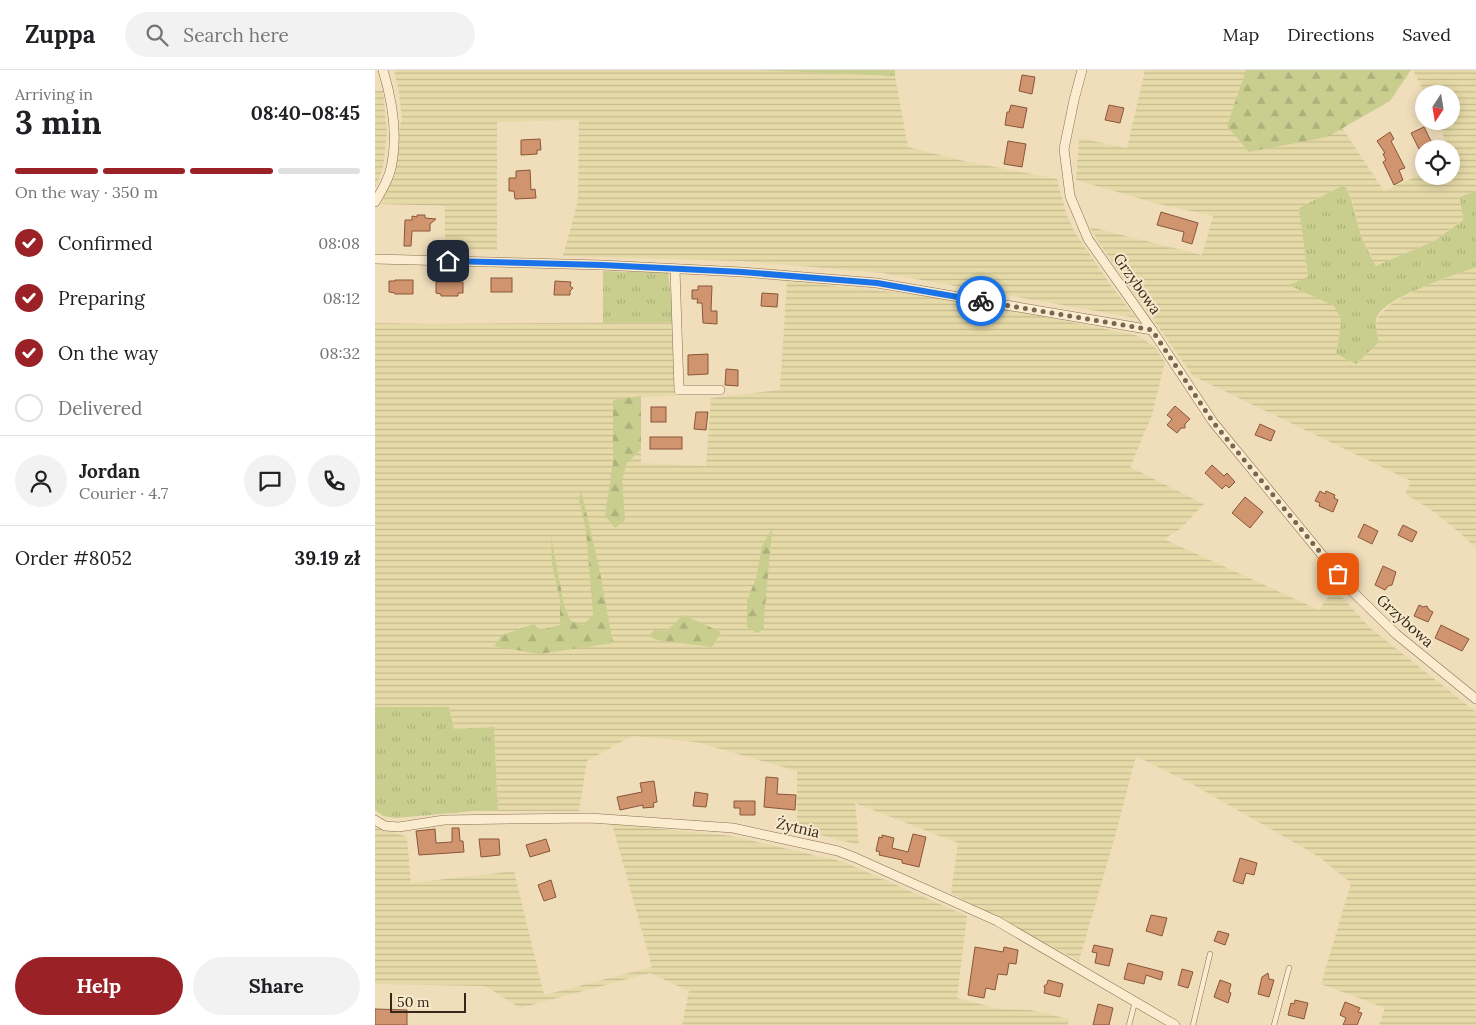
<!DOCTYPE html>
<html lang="en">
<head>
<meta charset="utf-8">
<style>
	:root { --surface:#fff; --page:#f2f2f2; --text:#202124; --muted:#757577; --line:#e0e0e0; --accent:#9a2126 }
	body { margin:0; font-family:Lora,serif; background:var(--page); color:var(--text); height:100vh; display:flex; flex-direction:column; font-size:19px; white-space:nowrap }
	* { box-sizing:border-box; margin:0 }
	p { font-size:16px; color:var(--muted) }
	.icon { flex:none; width:28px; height:28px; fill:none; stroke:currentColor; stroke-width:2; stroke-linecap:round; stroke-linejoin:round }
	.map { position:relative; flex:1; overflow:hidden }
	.panel { display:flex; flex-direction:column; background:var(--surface); width:375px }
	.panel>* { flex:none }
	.needle { width:32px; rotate:192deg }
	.tools { position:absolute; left:1040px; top:15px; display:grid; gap:10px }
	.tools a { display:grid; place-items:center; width:45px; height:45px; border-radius:50%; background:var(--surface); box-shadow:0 2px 12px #0003; font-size:25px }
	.scale { position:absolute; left:15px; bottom:12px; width:76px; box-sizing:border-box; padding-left:5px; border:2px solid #36271a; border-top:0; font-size:14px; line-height:18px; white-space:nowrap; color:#36271a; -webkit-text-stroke:4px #f7e9cb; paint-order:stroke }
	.pin { position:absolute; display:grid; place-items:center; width:42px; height:42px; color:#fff; margin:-21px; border-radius:10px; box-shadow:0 2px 8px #0006 }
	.courier { position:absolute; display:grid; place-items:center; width:50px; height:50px; margin:-25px; border:4px solid #1a73e8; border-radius:50%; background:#fff; color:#222; box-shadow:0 1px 6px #0007 }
	.summary em { font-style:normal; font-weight:700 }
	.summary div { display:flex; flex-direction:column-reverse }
	.summary { display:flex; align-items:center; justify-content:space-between; height:85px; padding:0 15px }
	h1 { font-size:32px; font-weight:700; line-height:38px }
	.bar { display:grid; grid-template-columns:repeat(4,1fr); gap:8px 5px; align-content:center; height:60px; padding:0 15px }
	.bar i { height:6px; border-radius:4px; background:var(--line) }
	.bar .selected { background:var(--accent) }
	.bar p { grid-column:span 4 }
	.line { display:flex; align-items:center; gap:12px; padding:0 15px; border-top:1px solid var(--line) }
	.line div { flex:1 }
	.round { display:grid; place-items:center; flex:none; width:52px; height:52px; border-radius:26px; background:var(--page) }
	ol { padding:0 15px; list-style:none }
	li { display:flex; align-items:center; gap:15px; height:55px }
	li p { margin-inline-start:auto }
	li .icon { padding:5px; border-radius:50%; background:var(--accent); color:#fff; stroke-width:4 }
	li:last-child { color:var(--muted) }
	li i { width:28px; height:28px; border:2px solid var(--line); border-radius:50% }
	.cta { display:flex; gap:10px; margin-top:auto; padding:10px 15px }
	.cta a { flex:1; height:58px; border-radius:30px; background:var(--accent); color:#fff; font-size:20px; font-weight:700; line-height:58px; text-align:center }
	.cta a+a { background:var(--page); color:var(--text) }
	header { display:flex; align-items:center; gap:30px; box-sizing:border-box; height:70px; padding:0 25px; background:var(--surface); border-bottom:1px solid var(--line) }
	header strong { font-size:24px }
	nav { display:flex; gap:28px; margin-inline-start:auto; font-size:18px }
	.search { width:350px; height:45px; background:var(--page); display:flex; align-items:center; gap:12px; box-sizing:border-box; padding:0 18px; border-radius:28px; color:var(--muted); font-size:19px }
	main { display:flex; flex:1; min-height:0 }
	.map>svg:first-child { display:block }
</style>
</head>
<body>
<header>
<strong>Zuppa</strong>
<div class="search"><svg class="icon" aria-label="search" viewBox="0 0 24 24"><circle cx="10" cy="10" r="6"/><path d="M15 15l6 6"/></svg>Search here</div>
<nav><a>Map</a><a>Directions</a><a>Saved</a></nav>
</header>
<main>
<section class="panel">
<div class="summary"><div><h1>3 min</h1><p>Arriving in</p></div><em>08:40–08:45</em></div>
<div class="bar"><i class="selected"></i><i class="selected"></i><i class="selected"></i><i></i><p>On the way · 350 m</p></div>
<ol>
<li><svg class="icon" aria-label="check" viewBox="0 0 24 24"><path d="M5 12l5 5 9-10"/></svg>Confirmed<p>08:08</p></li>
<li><svg class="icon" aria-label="check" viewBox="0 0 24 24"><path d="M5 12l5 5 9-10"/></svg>Preparing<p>08:12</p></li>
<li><svg class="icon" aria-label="check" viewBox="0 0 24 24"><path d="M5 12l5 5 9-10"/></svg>On the way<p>08:32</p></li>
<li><i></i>Delivered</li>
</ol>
<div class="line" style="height:90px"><a class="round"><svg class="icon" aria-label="person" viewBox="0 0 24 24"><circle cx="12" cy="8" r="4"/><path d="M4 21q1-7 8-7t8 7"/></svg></a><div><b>Jordan</b><p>Courier · 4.7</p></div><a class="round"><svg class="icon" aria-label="chat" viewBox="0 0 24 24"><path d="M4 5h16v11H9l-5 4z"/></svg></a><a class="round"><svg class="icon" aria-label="phone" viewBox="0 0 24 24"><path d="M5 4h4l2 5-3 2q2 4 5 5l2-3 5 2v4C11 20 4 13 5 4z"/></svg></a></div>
<div class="line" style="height:65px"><div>Order #8052</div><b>39.19 zł</b></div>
<div class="cta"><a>Help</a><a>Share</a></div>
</section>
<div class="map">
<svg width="1101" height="955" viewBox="0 0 1101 955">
	<defs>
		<pattern id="farmland-rules" width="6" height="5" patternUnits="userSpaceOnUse" patternTransform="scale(1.25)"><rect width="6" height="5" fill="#e6daa8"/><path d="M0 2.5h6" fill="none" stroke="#c6bb90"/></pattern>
		<pattern id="grass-tufts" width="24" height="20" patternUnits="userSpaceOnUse" patternTransform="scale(1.25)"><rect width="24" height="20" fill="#c9ce8f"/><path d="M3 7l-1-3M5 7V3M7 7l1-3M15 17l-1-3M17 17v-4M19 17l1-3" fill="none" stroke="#adb17b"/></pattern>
		<pattern id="forest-firs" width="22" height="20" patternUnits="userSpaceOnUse" patternTransform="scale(1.25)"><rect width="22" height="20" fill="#c9ce8f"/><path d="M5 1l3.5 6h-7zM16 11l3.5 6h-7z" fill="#adb17b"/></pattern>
	</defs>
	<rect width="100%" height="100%" fill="#f0debb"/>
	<g fill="url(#farmland-rules)">
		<polygon points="19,0 519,0 533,77 589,91 682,109 691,143 699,161 735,214 761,248 507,203 365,191 188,186 203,131 204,50 122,52 122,180 70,179 70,136 7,134 27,48 24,23"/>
		<polygon points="770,0 887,0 956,41 1009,121 1049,103 1049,106 1076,106 1076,79 1073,79 1063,51 1076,51 1076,24 1050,24 1038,0 1101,0 1101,121 1085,127 1088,149 1059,171 1001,196 991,177 983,157 979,136 969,115 924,138 933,207 959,236 965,247 966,255 961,284 981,294 1004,272 1000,257 1004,245 1019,232 1047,217 1101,197 1101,478 1084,462 1055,439 1030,424 1036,411 818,306 724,173 715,157 827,185 838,146 780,133 701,110 704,68 752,78"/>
		<polygon points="0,21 8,21 12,63 8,98 0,118"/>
		<polygon points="412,211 546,225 630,239 761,265 779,276 790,292 777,345 755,397 829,434 805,459 789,469 944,540 959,518 994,557 1101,642 1101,955 1004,955 1010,938 946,914 976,813 948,790 936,782 817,714 761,686 741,763 704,891 576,823 583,773 480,733 484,775 422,759 422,701 321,672 257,666 212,691 204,741 123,741 119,657 79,659 74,637 0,637 0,253 55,254 299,252 300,326 266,327 266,393 331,396 336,328 405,320"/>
		<polygon points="237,754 357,766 469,792 592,846 582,928 625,939 656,940 694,949 693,955 307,955 314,921 275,903 145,938 110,916 0,914 0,756 32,767 36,813 139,801 169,925 277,897"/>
	</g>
	<g fill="url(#grass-tufts)">
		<polygon points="383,0 520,0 520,6"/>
		<path d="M969 115C978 130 979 140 983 156 987 170 994 184 1001 196L1059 171 1088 150 1085 127 1101 121V197C1080 205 1014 226 1003 245 998 254 1002 263 1004 272L981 294 961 284 966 255 965 247 959 236 914 215 933 207 924 138Z"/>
		<polygon points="228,201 293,203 299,252 228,253"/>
		<polygon points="0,637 74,637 79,659 119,657 123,741 99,741 21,748 8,746 0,740"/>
	</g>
	<g fill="url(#forest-firs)">
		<polygon points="871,0 1036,0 1015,31 952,67 874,82 852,56"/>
		<polygon points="266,326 266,379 252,393 247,410 250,450 240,458 230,446 238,393 238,330"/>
		<polygon points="206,420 224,497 238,573 164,584 119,576 127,565 159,554 165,560 185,555 185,530 177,495 176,466 189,535 196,551 208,555 218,545 211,460 204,430"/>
		<polygon points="397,459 388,560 382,563 372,557 372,531 381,508 387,476"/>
		<polygon points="308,545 346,562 337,577 282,570 274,566 279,560 292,561"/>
	</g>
	<g fill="#d0946f" stroke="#885639">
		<polygon points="647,5 660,7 657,24 644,21"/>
		<polygon points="636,35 652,38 648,58 630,55 632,42 634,42"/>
		<polygon points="734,35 749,38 745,53 730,50"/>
		<polygon points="1049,57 1060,79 1044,79 1036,63"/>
		<polygon points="1015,62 1019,69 1016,71 1030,98 1024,100 1028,110 1019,115 1008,92 1011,90 1008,84 1010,83 1002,71"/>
		<polygon points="165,69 166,80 162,80 162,84 146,85 146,70"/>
		<polygon points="633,71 651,74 647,97 629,94"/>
		<polygon points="155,100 156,120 160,119 161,128 140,129 139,121 134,121 134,108 141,108 141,101"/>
		<polygon points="786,142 823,153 817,174 807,171 809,162 782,155"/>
		<polygon points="42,145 50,145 50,148 61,149 55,154 55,161 37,161 36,176 29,176 30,150 37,150 37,146 42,147"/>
		<rect x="116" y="208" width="21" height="14"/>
		<polygon points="20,210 38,210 38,224 20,224 20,223 14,222 14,211 20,211"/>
		<polygon points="180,211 196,212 195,216 198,218 195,221 195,225 179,225"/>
		<polygon points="61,212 88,212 88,223 83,223 83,226 66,226 66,224 61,223"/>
		<polygon points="323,216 337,216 336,241 342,241 342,254 328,253 327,233 322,233 323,229 317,229 317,220 323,220"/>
		<polygon points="387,223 403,224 402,237 386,236"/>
		<polygon points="333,284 333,304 313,305 313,285"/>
		<polygon points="351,299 363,300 363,316 350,315"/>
		<polygon points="800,336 815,349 810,354 810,358 806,358 802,363 792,355 797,349 792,345"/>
		<rect x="276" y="337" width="15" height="15"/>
		<polygon points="321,342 333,342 331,360 319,359"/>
		<polygon points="885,354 900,361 896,371 880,365"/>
		<rect x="275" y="367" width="32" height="12"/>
		<polygon points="837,395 849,406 852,403 860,412 854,418 851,415 847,419 830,403"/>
		<polygon points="945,421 950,424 951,421 960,425 959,428 963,430 958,442 944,436 945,433 940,431"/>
		<polygon points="870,427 888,442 875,458 857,443"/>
		<polygon points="989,454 1003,461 997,474 983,467"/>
		<polygon points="1028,455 1042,462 1037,472 1023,465"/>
		<polygon points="1008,496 1021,502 1017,515 1013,516 1010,520 1000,515"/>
		<polygon points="1044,535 1048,537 1052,536 1054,540 1058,542 1053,552 1039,546"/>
		<polygon points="1066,555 1094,569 1087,581 1060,568"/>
		<polygon points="391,707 403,708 402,724 421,725 420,740 389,737"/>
		<polygon points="279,711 282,732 278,733 279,737 268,738 268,735 245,740 242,727 267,722 265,713"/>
		<polygon points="320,722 333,724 331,737 318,736"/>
		<polygon points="359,731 380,731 380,745 365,745 365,738 359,738"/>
		<polygon points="77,758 84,758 85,771 88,771 89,782 44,785 41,761 60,759 61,773 77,772"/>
		<polygon points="538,764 551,767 544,797 527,793 527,790 504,785 505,782 501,781 504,767 507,768 507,765 519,768 517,778 533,782"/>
		<polygon points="104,769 124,769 125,785 106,787"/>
		<polygon points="171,769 175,781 155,787 151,775"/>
		<polygon points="865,788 882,793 879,805 871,803 868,814 858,811"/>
		<polygon points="176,810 181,827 169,831 163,815"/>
		<polygon points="776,845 792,848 787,866 771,861"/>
		<polygon points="843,861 854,864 850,875 839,871"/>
		<polygon points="719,875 738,879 734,896 720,893 722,883 717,882"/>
		<polygon points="600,877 628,882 629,877 643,880 641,894 634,893 632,905 623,904 620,920 611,918 609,928 593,925"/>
		<polygon points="753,893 788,902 786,910 771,905 769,914 749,909"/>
		<polygon points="807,899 818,902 813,918 803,915"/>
		<polygon points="893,903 894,909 899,910 894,927 883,924 887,907"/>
		<polygon points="673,910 688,914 685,927 669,923 670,919 669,916 672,914"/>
		<polygon points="845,910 856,914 854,922 856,923 853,933 839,927"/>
		<polygon points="920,930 933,933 929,949 913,945 916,933 919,934"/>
		<polygon points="970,932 985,938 983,942 987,943 982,955 968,955 971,948 965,945"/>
		<polygon points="723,934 738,938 734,955 718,955"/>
		<polygon points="0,939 32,940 32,955 0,955"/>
	</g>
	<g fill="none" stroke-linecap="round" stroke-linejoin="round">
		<g stroke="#886e54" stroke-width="5.5">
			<g id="service">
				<polyline points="754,955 760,932"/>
				<polyline points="818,955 835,884"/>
				<polyline points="899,955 914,898"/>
			</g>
		</g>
		<g stroke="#886e54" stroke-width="10">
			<g id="minor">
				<polyline points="707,0 699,30 689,79 695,126 713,169 777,260 838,352 975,519 1021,564 1101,629"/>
				<path d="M0 132C7 120 15 107 17 93 23 62 17 30 8 0"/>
				<polyline points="0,189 227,195 367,202 502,213 777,260"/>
				<polyline points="300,199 304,320 345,320"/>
				<polyline points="0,750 10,756 24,757 69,750 215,748 358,758 463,781 481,788 622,851 800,955"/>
			</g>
		</g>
		<use href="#service" stroke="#fbeccf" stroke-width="4.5"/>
		<use href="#minor" stroke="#fbeccf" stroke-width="9"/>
	</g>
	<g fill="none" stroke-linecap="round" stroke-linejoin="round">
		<polyline stroke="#776752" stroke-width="5" stroke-dasharray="0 9" points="606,231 777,260 838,352 963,504"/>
		<polyline stroke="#1a73e8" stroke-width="6" points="73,191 227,195 367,202 502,213 606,231"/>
	</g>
	<g text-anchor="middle" stroke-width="4" stroke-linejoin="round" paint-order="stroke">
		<g font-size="15" fill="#36271a" stroke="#f7e9cb">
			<text transform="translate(762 214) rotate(55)" y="5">Grzybowa</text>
			<text transform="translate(1030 551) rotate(42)" y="5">Grzybowa</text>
			<text transform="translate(423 758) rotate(13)" y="5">Żytnia</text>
		</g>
	</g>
</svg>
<div class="tools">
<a><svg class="needle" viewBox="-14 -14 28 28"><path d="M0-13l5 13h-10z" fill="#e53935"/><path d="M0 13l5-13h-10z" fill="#757577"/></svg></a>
<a><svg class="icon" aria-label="locate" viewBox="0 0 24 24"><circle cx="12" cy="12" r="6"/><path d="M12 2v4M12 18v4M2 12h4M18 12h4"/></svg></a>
</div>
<div class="scale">50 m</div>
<div class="pin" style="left:963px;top:504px;background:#ea580c"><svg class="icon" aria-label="bag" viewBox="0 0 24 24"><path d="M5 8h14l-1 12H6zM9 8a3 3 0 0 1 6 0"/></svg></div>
<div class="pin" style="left:73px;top:191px;background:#1f2937"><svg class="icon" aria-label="home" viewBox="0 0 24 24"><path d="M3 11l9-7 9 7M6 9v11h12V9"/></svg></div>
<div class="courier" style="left:606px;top:231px"><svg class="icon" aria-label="bike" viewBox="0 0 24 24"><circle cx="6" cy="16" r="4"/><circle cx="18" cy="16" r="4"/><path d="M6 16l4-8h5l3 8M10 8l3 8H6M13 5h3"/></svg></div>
</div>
</main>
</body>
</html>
